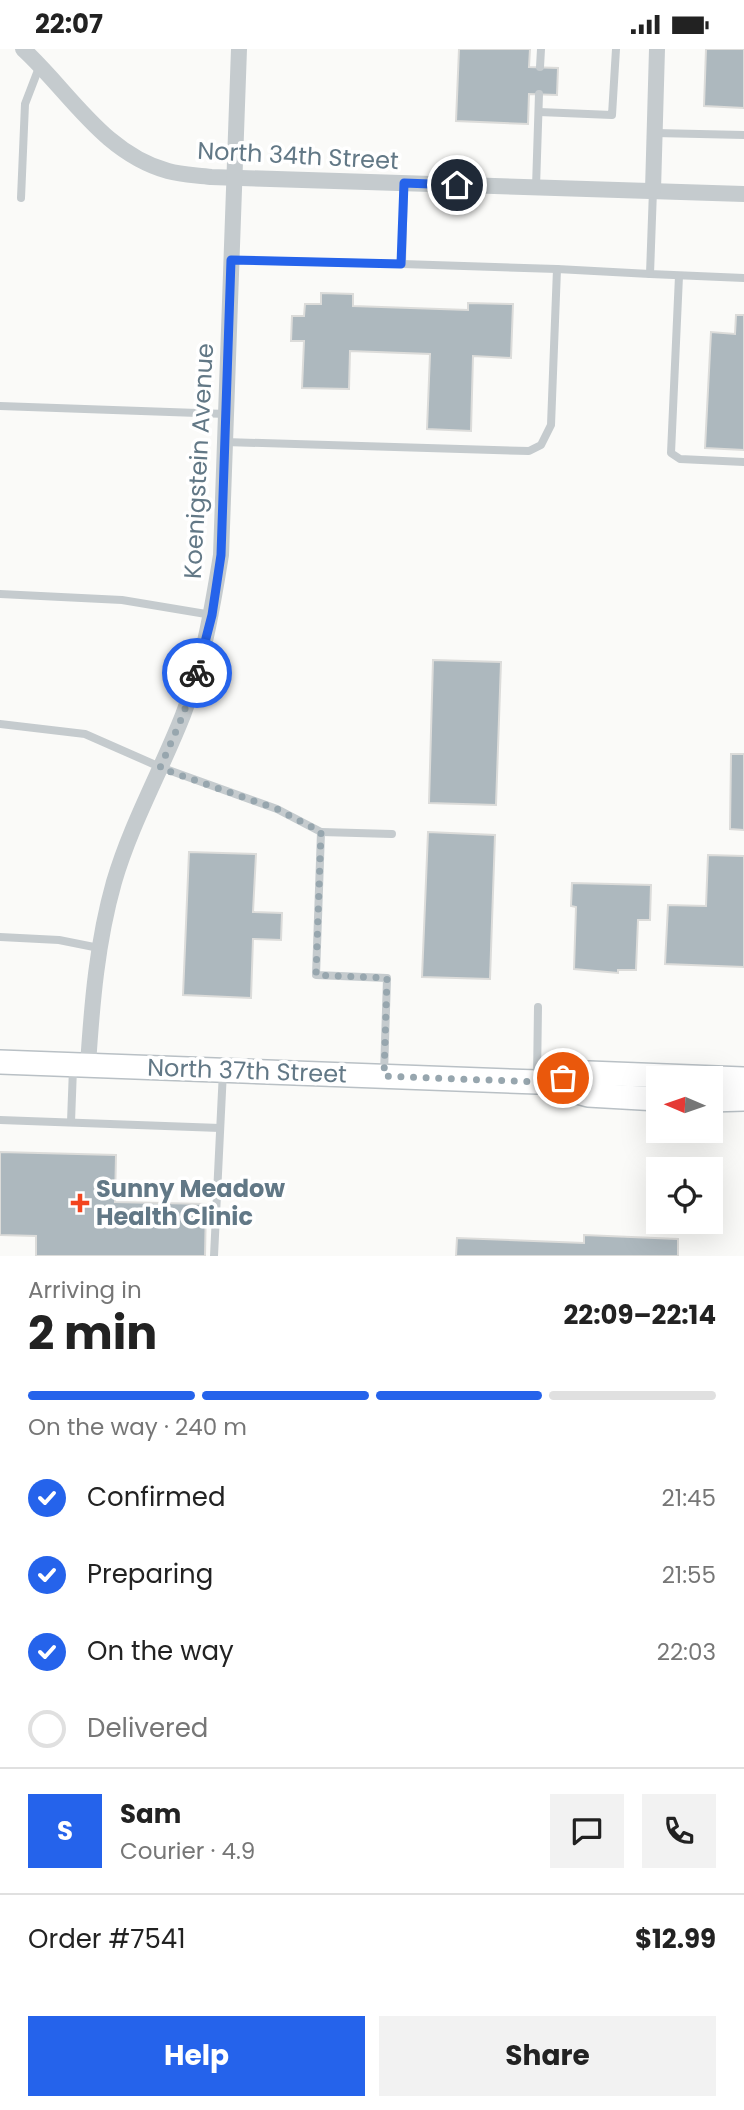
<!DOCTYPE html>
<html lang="en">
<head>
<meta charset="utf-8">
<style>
	:root { --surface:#fff; --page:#f2f2f2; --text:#222; --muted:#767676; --line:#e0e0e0; --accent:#2563eb }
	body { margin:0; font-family:Poppins,sans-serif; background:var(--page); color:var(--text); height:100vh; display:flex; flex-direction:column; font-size:26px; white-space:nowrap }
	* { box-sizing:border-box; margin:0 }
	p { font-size:23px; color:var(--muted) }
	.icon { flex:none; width:38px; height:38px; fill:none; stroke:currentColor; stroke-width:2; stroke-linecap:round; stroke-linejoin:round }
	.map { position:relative; height:1207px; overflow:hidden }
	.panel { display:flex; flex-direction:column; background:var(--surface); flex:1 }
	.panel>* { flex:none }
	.needle { width:46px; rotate:272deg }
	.controls { position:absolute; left:646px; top:1017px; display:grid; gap:14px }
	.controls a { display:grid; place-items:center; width:77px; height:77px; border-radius:0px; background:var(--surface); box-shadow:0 7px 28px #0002; font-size:35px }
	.pin { position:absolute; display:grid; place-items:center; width:60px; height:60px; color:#fff; margin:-30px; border:4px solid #fff; border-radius:50%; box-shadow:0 2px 7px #0007 }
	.courier { position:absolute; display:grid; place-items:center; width:70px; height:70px; margin:-35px; border:5px solid #2563eb; border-radius:50%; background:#fff; color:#222; box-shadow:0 2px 9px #0007 }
	.headline em { font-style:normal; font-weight:700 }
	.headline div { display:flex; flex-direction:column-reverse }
	.headline { display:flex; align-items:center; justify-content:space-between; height:119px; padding:0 28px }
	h1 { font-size:46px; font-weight:700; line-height:52px }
	.bar { display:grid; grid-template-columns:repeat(4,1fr); gap:10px 7px; align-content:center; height:84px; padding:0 28px }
	.bar i { height:9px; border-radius:5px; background:var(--line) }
	.bar .current { background:var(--accent) }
	.bar p { grid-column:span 4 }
	.line { display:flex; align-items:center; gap:18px; padding:0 28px; border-top:2px solid var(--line) }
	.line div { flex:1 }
	.round { display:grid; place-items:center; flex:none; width:74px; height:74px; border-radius:0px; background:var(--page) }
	ol { padding:0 28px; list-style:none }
	li { display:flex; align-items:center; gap:21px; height:77px }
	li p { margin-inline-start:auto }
	li .icon { padding:7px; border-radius:50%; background:var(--accent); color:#fff; stroke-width:4 }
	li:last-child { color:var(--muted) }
	li i { width:38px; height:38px; border:4px solid var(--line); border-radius:50% }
	.button { display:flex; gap:14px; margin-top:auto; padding:14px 28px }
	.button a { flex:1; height:80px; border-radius:0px; background:var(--accent); color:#fff; font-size:28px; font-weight:700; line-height:80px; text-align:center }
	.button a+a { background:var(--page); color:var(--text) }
	.status { display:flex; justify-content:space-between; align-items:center; height:49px; padding:0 35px; background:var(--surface); direction:ltr }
	.status svg { height:19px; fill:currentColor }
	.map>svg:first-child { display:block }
</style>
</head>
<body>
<div class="status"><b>22:07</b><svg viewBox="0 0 49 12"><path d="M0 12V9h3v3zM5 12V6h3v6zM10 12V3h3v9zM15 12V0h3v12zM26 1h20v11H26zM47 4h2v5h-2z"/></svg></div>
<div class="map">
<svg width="744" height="1207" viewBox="0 0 744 1207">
	<rect width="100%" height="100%" fill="#fafaf8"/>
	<g fill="#adb8be" stroke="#dcdcda" stroke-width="2">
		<polygon points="459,0 530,0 529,18 558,19 557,46 529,45 528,75 456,72"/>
		<polygon points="706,0 744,0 744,59 704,57"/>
		<polygon points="321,244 353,245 353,257 468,261 468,254 513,255 511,309 473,307 471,382 427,380 430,305 350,302 349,340 302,339 304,292 291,292 292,267 304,267 305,255 321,255"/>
		<polygon points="736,266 744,266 744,401 705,399 711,283 735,285"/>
		<polygon points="433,611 501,613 496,756 429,754"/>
		<polygon points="731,705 744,705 744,781 730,780"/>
		<polygon points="428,783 495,786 490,930 422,928"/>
		<polygon points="189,803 256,805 253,863 282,864 281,891 253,890 251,949 183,946"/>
		<polygon points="708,806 744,807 744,918 665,915 668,856 706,857"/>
		<polygon points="572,834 651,836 650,871 638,871 636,921 618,921 618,924 574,920 576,858 571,857"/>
		<polygon points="0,1103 116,1106 115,1153 206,1155 205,1207 36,1207 36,1187 0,1186"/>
		<polygon points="584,1186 678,1190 678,1207 456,1207 457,1189 584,1194"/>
	</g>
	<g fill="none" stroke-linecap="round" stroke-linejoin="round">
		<g stroke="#b9c0c5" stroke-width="26">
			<g id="secondary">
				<polyline points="0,1013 537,1033 589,1024 744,1030"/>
				<polyline points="547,1035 588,1046 658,1050"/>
				<polyline points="710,1051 744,1050"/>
			</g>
		</g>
		<g stroke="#c5cbce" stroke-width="8">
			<polyline points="540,18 541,0"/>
			<polyline points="539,63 612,66 616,0"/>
			<polyline points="655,84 744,86"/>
			<polyline points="536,138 539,45"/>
			<polyline points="653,141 650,225 744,229"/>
			<polyline points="21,149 25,55 40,16"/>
			<polyline points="231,211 402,215 404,134"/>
			<polyline points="402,215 557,220"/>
			<polyline points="679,227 671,404 680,410 744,413"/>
			<polyline points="0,357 226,365"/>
			<polyline points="225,393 529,402 541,396 551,376 557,220 650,225"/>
			<polyline points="0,545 122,551 212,566"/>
			<polyline points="0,675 85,685 160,718 277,760 321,783 316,926 387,929 384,1025"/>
			<polyline points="321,783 392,785"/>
			<polyline points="0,888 59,891 99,899"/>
			<polyline points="537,1030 538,958"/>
			<polyline points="0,1071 220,1079"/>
			<polyline points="71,1073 73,1019"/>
			<polyline points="214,1207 223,1022"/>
		</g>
		<g stroke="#c5cbce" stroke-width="16">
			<path d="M23 0C69 42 103 104 168 122 182 126 197 126 211 128L744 145"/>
			<polyline points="653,141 657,0"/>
			<path d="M88 1016C92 954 97 893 114 833 131 775 161 722 183 666 203 614 212 561 221 506L239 0"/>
		</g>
		<use href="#secondary" stroke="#fff" stroke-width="23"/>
	</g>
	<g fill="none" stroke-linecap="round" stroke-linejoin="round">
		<polyline stroke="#97a6ae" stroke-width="7" stroke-dasharray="0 12.6" points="197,624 183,666 160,719 277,760 321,783 316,926 387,929 384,1027 537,1033 563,1029"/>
		<polyline stroke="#2563eb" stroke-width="9" points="197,624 212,566 221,506 231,211 401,215 404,134 457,136"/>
	</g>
	<path fill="#f3451f" stroke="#fff" stroke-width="2.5" d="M76.5 1143.5h7v7h7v7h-7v7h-7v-7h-7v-7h7z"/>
	<g text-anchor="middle" stroke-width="7" stroke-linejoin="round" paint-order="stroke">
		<g font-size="24" fill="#627886" stroke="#fff">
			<text transform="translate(298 107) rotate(3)" y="8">North 34th Street</text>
			<text transform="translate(199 412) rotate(-87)" y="8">Koenigstein Avenue</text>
			<text transform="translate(247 1022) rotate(2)" y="8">North 37th Street</text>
		</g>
		<g font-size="24" font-weight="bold" fill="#627886" stroke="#fff" text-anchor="start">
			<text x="96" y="1148">Sunny Meadow<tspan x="96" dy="28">Health Clinic</tspan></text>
		</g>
	</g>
</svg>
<div class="controls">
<a><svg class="needle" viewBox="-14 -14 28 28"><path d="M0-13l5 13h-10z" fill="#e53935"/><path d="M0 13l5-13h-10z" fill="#767676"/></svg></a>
<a><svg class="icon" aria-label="locate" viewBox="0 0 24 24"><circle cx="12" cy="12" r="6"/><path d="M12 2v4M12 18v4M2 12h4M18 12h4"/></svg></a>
</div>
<div class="pin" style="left:563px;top:1029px;background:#ea580c"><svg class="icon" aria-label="bag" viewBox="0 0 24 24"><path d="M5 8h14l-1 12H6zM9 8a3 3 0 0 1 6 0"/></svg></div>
<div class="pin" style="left:457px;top:136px;background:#1f2937"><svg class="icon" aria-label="home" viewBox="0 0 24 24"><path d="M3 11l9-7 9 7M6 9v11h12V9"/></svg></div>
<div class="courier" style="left:197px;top:624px"><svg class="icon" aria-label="bike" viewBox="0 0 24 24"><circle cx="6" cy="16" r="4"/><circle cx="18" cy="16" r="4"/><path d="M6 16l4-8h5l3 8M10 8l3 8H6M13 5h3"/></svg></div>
</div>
<section class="panel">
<div class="headline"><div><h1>2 min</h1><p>Arriving in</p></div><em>22:09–22:14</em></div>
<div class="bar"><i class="current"></i><i class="current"></i><i class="current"></i><i></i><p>On the way · 240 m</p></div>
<ol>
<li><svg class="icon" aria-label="check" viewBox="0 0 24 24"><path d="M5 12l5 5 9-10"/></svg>Confirmed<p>21:45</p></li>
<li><svg class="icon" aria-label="check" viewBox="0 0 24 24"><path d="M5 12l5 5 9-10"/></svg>Preparing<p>21:55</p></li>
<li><svg class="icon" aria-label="check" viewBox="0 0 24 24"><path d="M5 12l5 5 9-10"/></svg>On the way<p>22:03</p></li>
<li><i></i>Delivered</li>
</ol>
<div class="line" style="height:126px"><b class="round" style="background:var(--accent);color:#fff">S</b><div><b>Sam</b><p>Courier · 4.9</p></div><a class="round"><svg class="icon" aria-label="chat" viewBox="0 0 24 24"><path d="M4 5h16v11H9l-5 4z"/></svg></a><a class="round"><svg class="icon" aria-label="phone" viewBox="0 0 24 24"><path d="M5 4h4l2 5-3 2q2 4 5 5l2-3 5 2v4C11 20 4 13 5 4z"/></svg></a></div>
<div class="line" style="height:91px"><div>Order #7541</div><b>$12.99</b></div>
<div class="button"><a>Help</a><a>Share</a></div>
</section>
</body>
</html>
